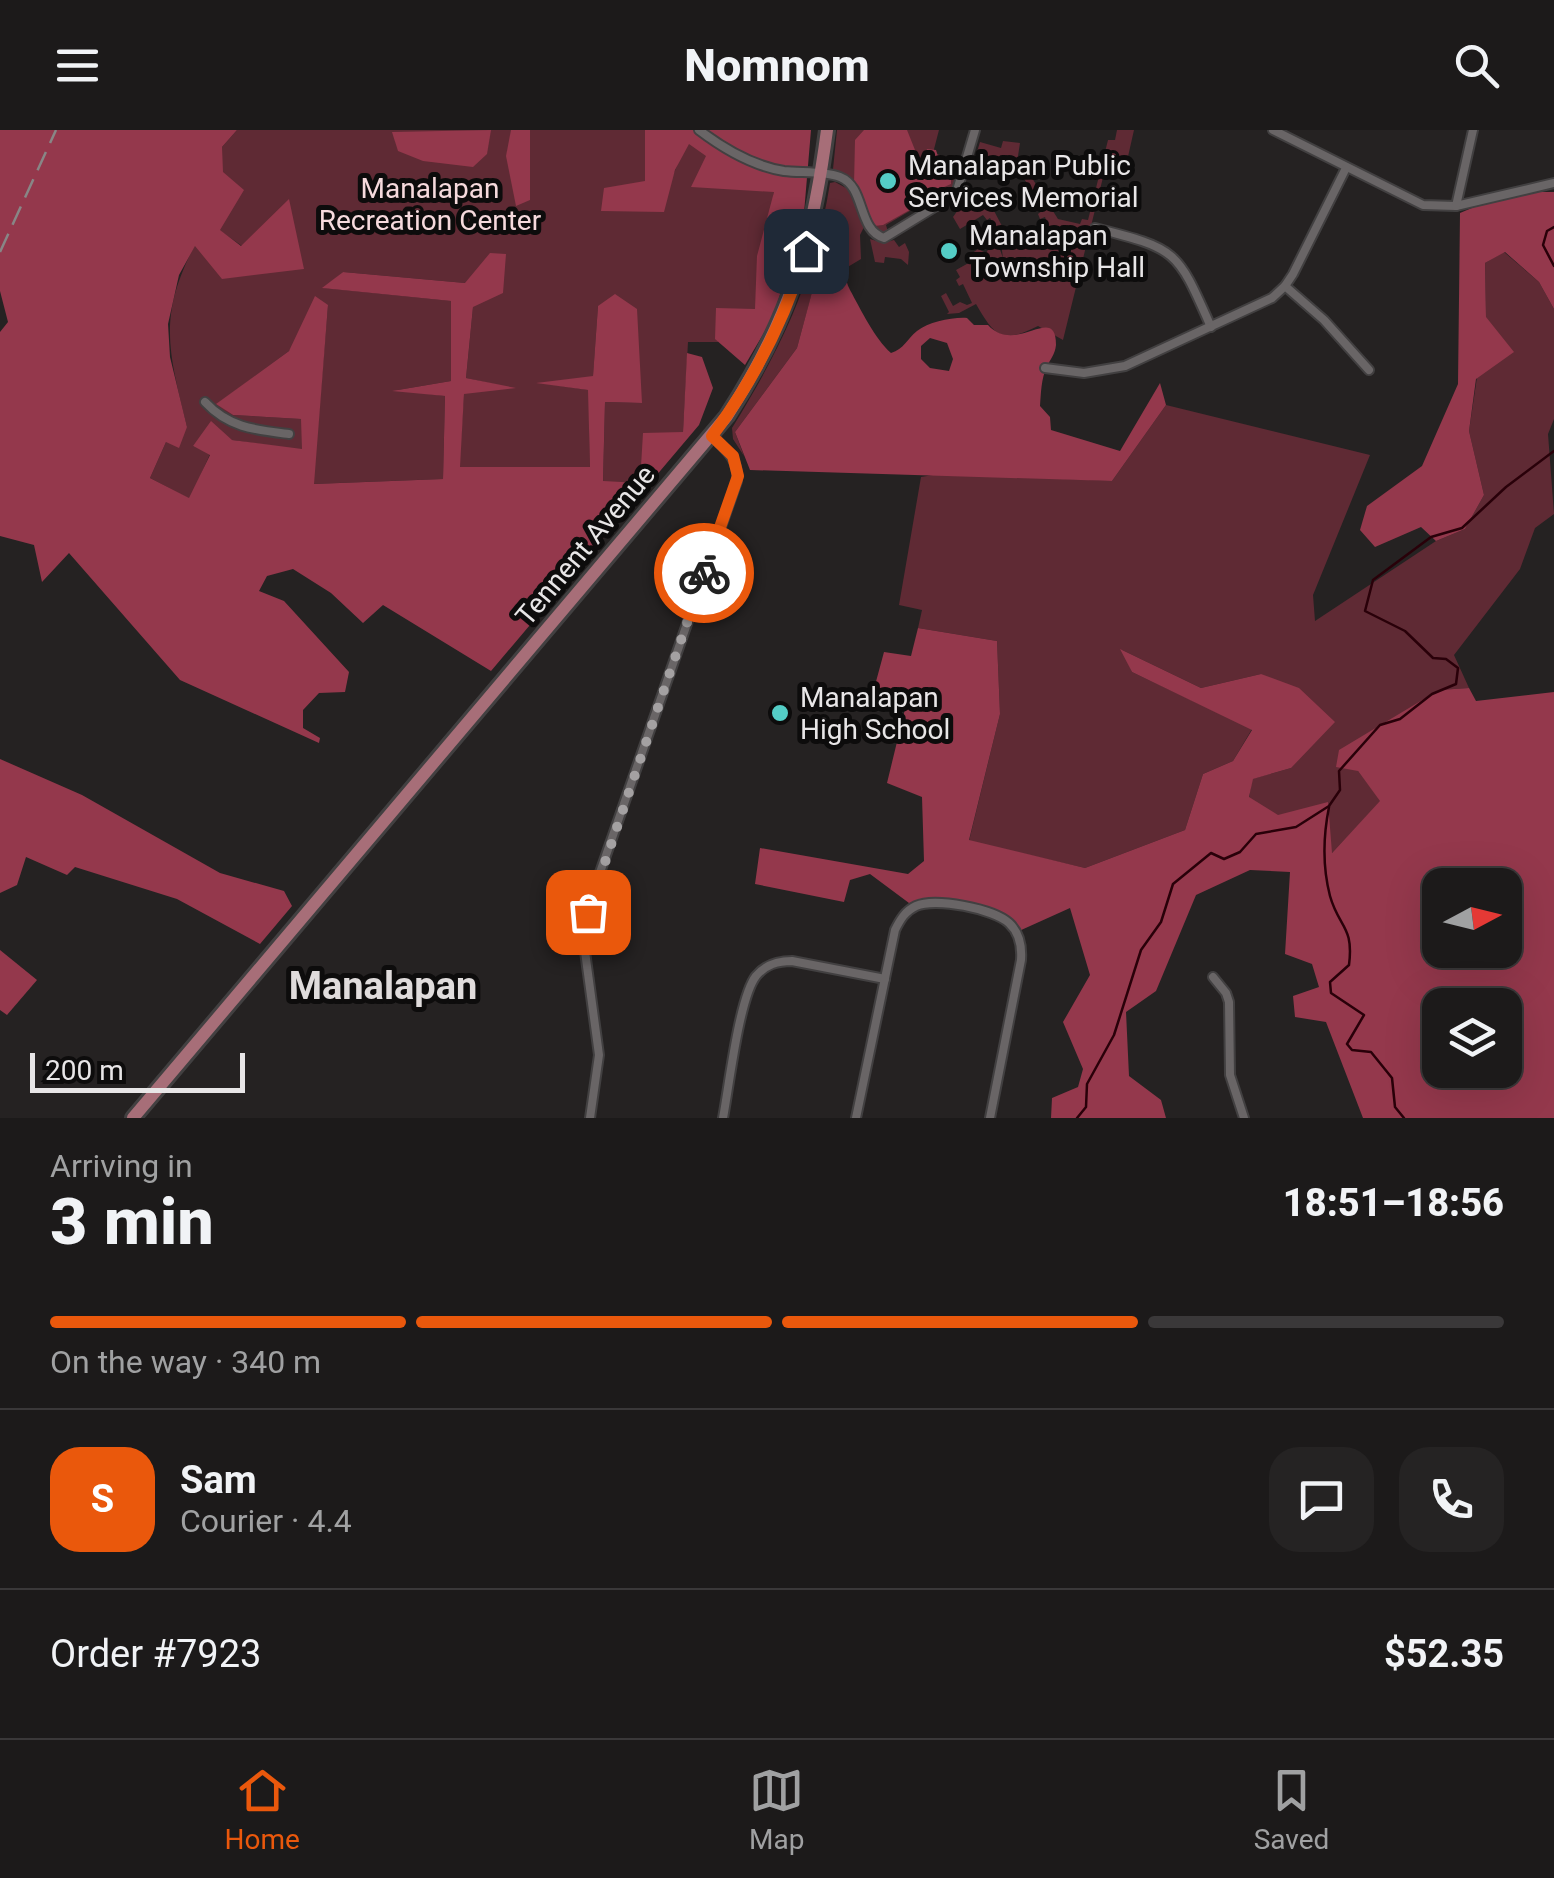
<!DOCTYPE html>
<html lang="en">
<head>
<meta charset="utf-8">
<style>
	:root { --surface:#1c1a1a; --page:#252323; --text:#f1f3f6; --muted:#a0a1a2; --line:#3a3839; --accent:#ea580c }
	body { margin:0; font-family:Roboto,sans-serif; background:var(--page); color:var(--text); height:100vh; display:flex; flex-direction:column; font-size:38px; white-space:nowrap }
	* { box-sizing:border-box; margin:0 }
	p { font-size:32px; color:var(--muted) }
	.icon { flex:none; width:55px; height:55px; fill:none; stroke:currentColor; stroke-width:2; stroke-linecap:round; stroke-linejoin:round }
	.map { position:relative; height:988px; overflow:hidden }
	.drawer { display:flex; flex-direction:column; background:var(--surface); flex:1 }
	.drawer>* { flex:none }
	.needle { width:65px; rotate:83deg }
	.fabs { position:absolute; left:1422px; top:738px; display:grid; gap:20px }
	.fabs a { display:grid; place-items:center; width:100px; height:100px; border-radius:20px; background:var(--surface); box-shadow:0 10px 40px #0002,0 0 0 2px var(--line); font-size:50px }
	.scale { position:absolute; left:30px; bottom:25px; width:215px; box-sizing:border-box; padding-left:10px; border:5px solid #e8e6e7; border-top:0; font-size:28px; line-height:35px; white-space:nowrap; color:#e8e6e7; -webkit-text-stroke:8px #0d0c0c; paint-order:stroke }
	.pin { position:absolute; display:grid; place-items:center; width:85px; height:85px; color:#fff; margin:-42px; border-radius:20px; box-shadow:0 5px 15px #0006 }
	.courier { position:absolute; display:grid; place-items:center; width:100px; height:100px; margin:-50px; border:8px solid #ea580c; border-radius:50%; background:#fff; color:#222; box-shadow:0 2px 12px #0007 }
	.head em { font-style:normal; font-weight:800 }
	.head div { display:flex; flex-direction:column-reverse }
	.head { display:flex; align-items:center; justify-content:space-between; height:170px; padding:0 50px }
	h1 { font-size:65px; font-weight:800; line-height:75px }
	.bar { display:grid; grid-template-columns:repeat(4,1fr); gap:15px 10px; align-content:center; height:120px; padding:0 50px }
	.bar i { height:12px; border-radius:8px; background:var(--line) }
	.bar .on { background:var(--accent) }
	.bar p { grid-column:span 4 }
	.line { display:flex; align-items:center; gap:25px; padding:0 50px; border-top:2px solid var(--line) }
	.line div { flex:1 }
	.round { display:grid; place-items:center; flex:none; width:105px; height:105px; border-radius:30px; background:var(--page) }
	header { display:flex; justify-content:space-between; align-items:center; height:130px; padding:0 50px; background:var(--surface); font-size:45px; font-weight:800 }
	.menu { display:flex; justify-content:space-around; align-items:center; height:140px; border-top:2px solid var(--line); background:var(--surface); font-size:28px; color:var(--muted) }
	.menu a { display:grid; justify-items:center; gap:5px }
	.menu .on { color:var(--accent) }
	.map>svg:first-child { display:block }
</style>
</head>
<body>
<header><svg class="icon" aria-label="menu" viewBox="0 0 24 24"><path d="M4 6h16M4 12h16M4 18h16"/></svg>Nomnom<svg class="icon" aria-label="search" viewBox="0 0 24 24"><circle cx="10" cy="10" r="6"/><path d="M15 15l6 6"/></svg></header>
<div class="map">
<svg width="1554" height="988" viewBox="0 0 1554 988">
	<rect width="100%" height="100%" fill="#252222"/>
	<g fill="#5f2a34">
		<path d="M237 0H657L659 78 691 3 774 62 759 180 718 199V212H688L683 302 640 353 603 352 605 272 641 273 598 176 593 247 542 253 589 260 590 337H459L464 263 511 258 466 248 473 177 465 153 343 142 324 158 452 171 451 251 398 260 445 266 443 349 313 354 328 175 289 221 217 274 233 285 302 289V320L232 310 193 316 210 324 190 369 150 348 166 312 187 297C169 222 157 187 195 115L242 116 219 100 222 17Z"/>
		<polygon points="837,0 939,0 933,23 940,25 943,40 956,48 955,55 935,74 930,69 886,95 888,102 878,102 854,51 833,39"/>
		<path d="M1117 0H1134L1127 31 1108 27 1063 210 1038 196C1001 215 994 205 976 174L959 183 947 184 949 182 941 166 946 163 953 176 960 172 967 175 972 173 963 154 959 156 956 150 960 147 956 140 974 130 971 124 978 119 986 123 991 115 998 114 1003 128 1001 113 1019 102 1032 103 1047 93 1045 87 1040 89 1038 84 1043 80 1014 32 1008 34 998 26 981 27 977 22 980 12 1001 18 1003 11 1020 13 1018 26 1058 89 1080 94 1082 89 1088 90 1108 10H1115Z"/>
		<path d="M835 52 848 59 864 97 860 105 861 129 846 138 834 119 829 118 822 126 797 218 735 302 744 326 733 309 732 298C782 217 815 148 830 53Z"/>
		<polygon points="965,70 992,77 1003,98 997,100 990,88 987,90 983,85 960,99 953,87"/>
		<polygon points="870,109 883,113 894,110 899,117 905,113 909,122 908,135 901,129 885,127 884,133 875,132"/>
		<polygon points="1504,122 1539,152 1554,179 1554,289 1548,304 1554,384 1535,398 1520,439 1454,525 1469,558 1439,560 1358,641 1381,671 1331,724 1249,668 1252,649 1291,638 1261,544 1201,558 1122,520 1132,542 1252,599 1233,631 1203,644 1185,700 1085,738 969,711 1000,584 997,511 918,498 922,480 899,475 921,347 939,344 1112,351 1166,275 1370,325 1313,465 1315,491 1436,411 1465,399 1484,365 1469,301 1486,187 1485,133"/>
	</g>
	<g fill="#94384c" fill-rule="evenodd">
		<polygon points="0,0 237,0 222,17 223,42 244,60 220,100 241,116 289,69 304,139 222,149 195,116 179,145 168,194 170,227 187,297 179,318 166,312 150,348 189,368 210,325 193,316 211,291 232,310 302,319 301,289 233,285 216,274 289,221 315,166 328,175 314,354 443,349 445,266 392,261 451,251 451,171 322,158 343,142 465,153 490,123 506,124 503,163 473,177 466,248 516,258 464,264 460,337 590,337 588,260 536,253 593,246 598,176 615,164 637,179 642,273 605,272 603,351 640,353 643,303 683,302 687,223 702,227 713,258 699,295 491,541 383,475 363,493 331,463 293,439 267,446 259,461 284,471 349,542 345,562 319,563 303,580 303,598 320,608 319,613 180,550 69,423 42,452 34,415 0,406 0,202 8,192 0,161"/>
		<polygon points="491,0 487,24 473,37 423,31 398,21 392,2"/>
		<polygon points="511,0 530,0 530,70 516,76 506,26"/>
		<polygon points="645,0 811,0 803,95 772,189 745,235 715,209 716,178 755,179 757,126 774,62 691,57 706,26 689,14 675,40 664,82 601,81 604,58 645,51"/>
		<polygon points="864,0 907,0 919,30 924,29 927,19 936,20 942,39 951,47 951,54 944,57 936,69 931,68 883,95 874,96 854,55 855,10"/>
		<polygon points="1510,62 1554,62 1554,179 1539,152 1505,122 1485,133 1486,187 1514,222 1476,249 1469,301 1484,365 1465,399 1436,411 1421,397 1375,417 1360,400 1367,376 1422,336 1458,254 1460,83"/>
		<path d="M829 118C847 126 842 145 850 160 861 180 875 209 891 223 904 219 907 209 917 201 929 192 952 187 967 188L974 195H988C1016 226 1056 172 1056 215 1055 225 1050 229 1047 237 1041 248 1041 264 1040 276L1050 287 1051 300 1120 321 1160 253 1166 275 1112 351 750 340 735 302 797 218 822 125ZM930 208 947 213 953 229 949 241 930 238 921 229V216Z"/>
		<path d="M918 498 997 511 1000 584 969 710 1085 738 1185 700 1203 644 1233 631 1252 600 1132 542 1120 519 1201 558 1261 544 1299 558 1335 592 1291 638 1253 649 1249 667 1278 685 1328 672 1332 723 1380 671 1358 641 1336 637 1339 620 1439 560 1469 558 1476 571 1554 562V988H1363L1326 892 1295 887 1293 866 1319 857 1312 834 1285 824 1290 742 1250 740 1196 765 1156 861 1126 882 1129 946 1161 970 1166 988H1051L1052 968 1078 957 1083 939 1063 892 1090 845 1070 778 1019 801 994 784 909 773 870 744 850 750 844 772 755 754 760 718 908 744 924 731 922 667 887 653 905 579 876 571 874 559 884 522 911 526ZM1440 755H1505V820H1440ZM1440 875H1505V940H1440Z"/>
		<polygon points="0,629 82,665 220,743 284,761 292,776 260,814 177,769 75,737 67,745 26,727 17,755 0,763"/>
		<polygon points="0,820 37,850 7,885 0,880"/>
	</g>
	<g fill="none" stroke-linecap="round" stroke-linejoin="round">
		<g stroke="#290009" stroke-width="2.5">
			<polyline points="1554,97 1547,101 1543,115 1554,136"/>
			<path d="M1329 677C1323 707 1322 735 1330 766 1339 798 1354 796 1349 835L1330 852 1331 863 1364 885 1347 914 1352 920 1371 922 1392 948 1395 977 1404 988"/>
			<polyline points="1077,988 1086,977 1087,954 1114,905 1141,820 1161,792 1173,754 1211,723 1224,729 1240,722 1256,704 1296,697 1329,676 1340,660 1339,641 1380,595 1400,589 1432,564 1456,554 1458,538 1446,529 1433,528 1405,501 1365,481 1373,450 1431,407 1462,398 1506,357 1554,321"/>
		</g>
		<g stroke="#424041" stroke-width="12">
			<g id="minor">
				<path d="M699 0C724 19 753 36 784 41 801 43 824 41 840 47 866 57 857 100 884 108L956 64 975 0"/>
				<polyline points="1273,0 1423,75 1456,76 1554,53"/>
				<polyline points="1456,76 1473,0"/>
				<path d="M1095 98C1178 119 1177 120 1211 197"/>
				<polyline points="1285,156 1324,190 1369,240"/>
				<polyline points="1045,238 1084,243 1125,236 1272,168 1285,156 1293,144 1346,38"/>
				<path d="M205 272C229 298 256 300 289 304"/>
				<polyline points="1213,847 1226,863 1229,872 1230,945 1244,988"/>
				<path d="M590 988 599 925 584 814 588 782 597 751 737 351C739 329 726 320 712 306"/>
				<path d="M723 988C729 957 739 868 756 846 766 834 778 831 792 831L885 849"/>
				<path d="M856 988 895 800C900 790 905 781 916 776 935 767 994 779 1009 793 1020 803 1022 816 1021 830L990 988"/>
			</g>
		</g>
		<g stroke="#424041" stroke-width="18">
			<path id="primary" d="M133 988 727 286C790 189 812 114 827 0"/>
		</g>
		<use href="#minor" stroke="#696566" stroke-width="8"/>
		<use href="#primary" stroke="#a76e78" stroke-width="12"/>
		<polyline stroke="#888686" stroke-width="2.5" stroke-dasharray="20 10" stroke-linecap="butt" points="0,122 56,0"/>
	</g>
	<g fill="none" stroke-linecap="round" stroke-linejoin="round">
		<polyline stroke="#a4a1a2" stroke-width="10" stroke-dasharray="0 18" points="588,782 704,443"/>
		<path stroke="#ea580c" stroke-width="12" d="M704 443 738 346 733 326 712 306C755 249 785 188 806 121"/>
	</g>
	<g fill="#54cdc6" stroke="#0d0c0c" stroke-width="4">
		<circle cx="888" cy="51" r="10"/>
		<circle cx="949" cy="121" r="10"/>
		<circle cx="780" cy="583" r="10"/>
	</g>
	<g text-anchor="middle" stroke-width="10" stroke-linejoin="round" paint-order="stroke">
		<g font-size="28" fill="#e8e6e7" stroke="#0d0c0c" text-anchor="start">
			<text x="908" y="45">Manalapan Public<tspan x="908" dy="32">Services Memorial</tspan></text>
			<text x="969" y="115">Manalapan<tspan x="969" dy="32">Township Hall</tspan></text>
			<text x="800" y="577">Manalapan<tspan x="800" dy="32">High School</tspan></text>
		</g>
		<g font-size="28" fill="#f6dadd" stroke="#0d0c0c">
			<text x="430" y="68">Manalapan<tspan x="430" dy="32">Recreation Center</tspan></text>
		</g>
		<g font-size="28" fill="#e8e6e7" stroke="#0d0c0c">
			<text transform="translate(585 415) rotate(-50)" y="10">Tennent Avenue</text>
		</g>
		<g font-size="38" font-weight="bold" fill="#e0dcdc" stroke="#0d0c0c">
			<text x="383" y="869">Manalapan</text>
		</g>
	</g>
</svg>
<div class="fabs">
<a><svg class="needle" viewBox="-14 -14 28 28"><path d="M0-13l5 13h-10z" fill="#e53935"/><path d="M0 13l5-13h-10z" fill="#a0a1a2"/></svg></a>
<a><svg class="icon" aria-label="layers" viewBox="0 0 24 24"><path d="M12 4l9 5-9 5-9-5zM3 14l9 5 9-5"/></svg></a>
</div>
<div class="scale">200 m</div>
<div class="pin" style="left:588px;top:782px;background:#ea580c"><svg class="icon" aria-label="bag" viewBox="0 0 24 24"><path d="M5 8h14l-1 12H6zM9 8a3 3 0 0 1 6 0"/></svg></div>
<div class="pin" style="left:806px;top:121px;background:#1f2937"><svg class="icon" aria-label="home" viewBox="0 0 24 24"><path d="M3 11l9-7 9 7M6 9v11h12V9"/></svg></div>
<div class="courier" style="left:704px;top:443px"><svg class="icon" aria-label="bike" viewBox="0 0 24 24"><circle cx="6" cy="16" r="4"/><circle cx="18" cy="16" r="4"/><path d="M6 16l4-8h5l3 8M10 8l3 8H6M13 5h3"/></svg></div>
</div>
<section class="drawer">
<div class="head"><div><h1>3 min</h1><p>Arriving in</p></div><em>18:51–18:56</em></div>
<div class="bar"><i class="on"></i><i class="on"></i><i class="on"></i><i></i><p>On the way · 340 m</p></div>
<div class="line" style="height:180px"><b class="round" style="background:var(--accent);color:#fff">S</b><div><b>Sam</b><p>Courier · 4.4</p></div><a class="round"><svg class="icon" aria-label="chat" viewBox="0 0 24 24"><path d="M4 5h16v11H9l-5 4z"/></svg></a><a class="round"><svg class="icon" aria-label="phone" viewBox="0 0 24 24"><path d="M5 4h4l2 5-3 2q2 4 5 5l2-3 5 2v4C11 20 4 13 5 4z"/></svg></a></div>
<div class="line" style="height:130px"><div>Order #7923</div><b>$52.35</b></div>
</section>
<nav class="menu">
<a class="on"><svg class="icon" aria-label="home" viewBox="0 0 24 24"><path d="M3 11l9-7 9 7M6 9v11h12V9"/></svg>Home</a>
<a><svg class="icon" aria-label="map" viewBox="0 0 24 24"><path d="M3 6l6-2 6 2 6-2v14l-6 2-6-2-6 2zM9 4v14M15 6v14"/></svg>Map</a>
<a><svg class="icon" aria-label="saved" viewBox="0 0 24 24"><path d="M7 4h10v16l-5-4-5 4z"/></svg>Saved</a>
</nav>
</body>
</html>
